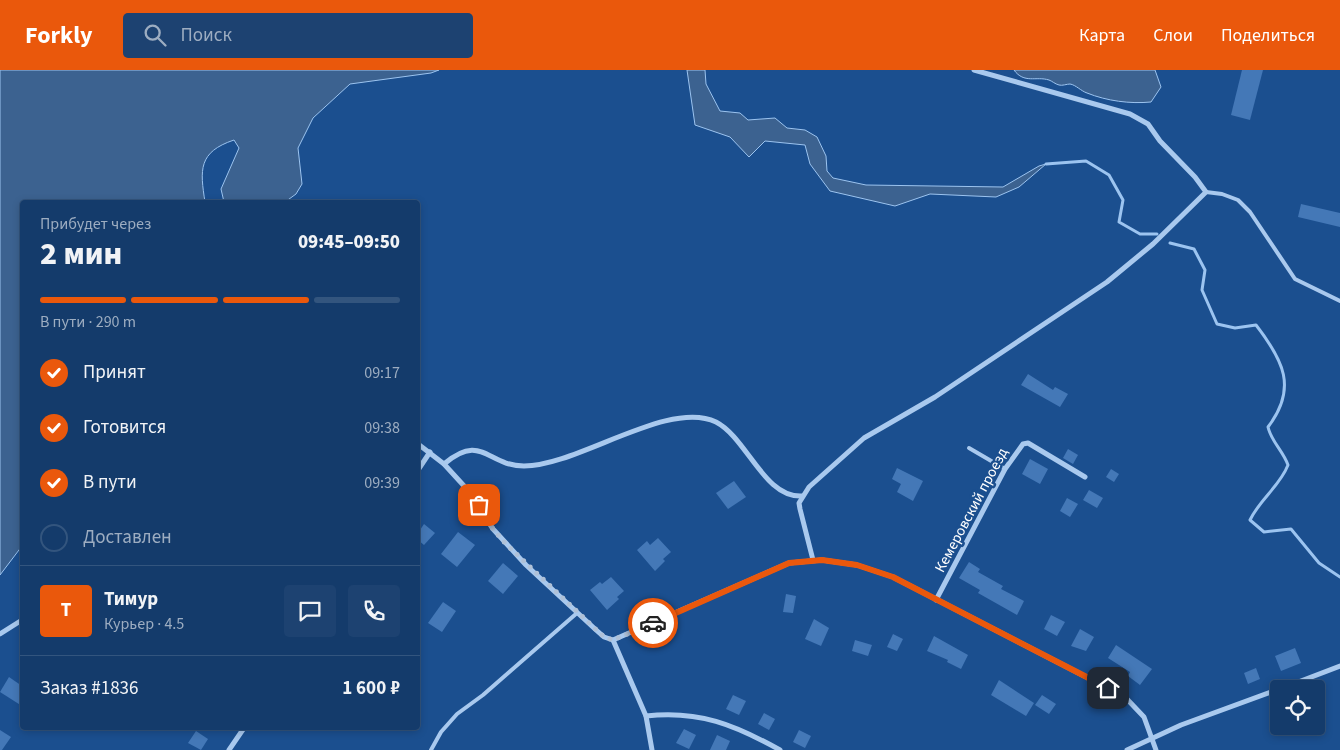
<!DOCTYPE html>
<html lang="ru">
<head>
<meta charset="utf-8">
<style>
	:root { --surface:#143b6b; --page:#1d4271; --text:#f1f3f6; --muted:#9dadc1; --line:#33557e; --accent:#ea580c }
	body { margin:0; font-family:"Source Sans 3",sans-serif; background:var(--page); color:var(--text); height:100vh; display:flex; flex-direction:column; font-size:19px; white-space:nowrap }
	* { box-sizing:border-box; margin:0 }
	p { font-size:16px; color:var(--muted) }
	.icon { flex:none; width:28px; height:28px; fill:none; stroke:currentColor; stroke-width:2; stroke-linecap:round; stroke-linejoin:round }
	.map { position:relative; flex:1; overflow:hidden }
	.panel { position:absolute; left:20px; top:130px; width:400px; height:530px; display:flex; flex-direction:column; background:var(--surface); border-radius:5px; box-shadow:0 2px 8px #0003,0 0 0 1px var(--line) }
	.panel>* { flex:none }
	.fabs { position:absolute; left:1270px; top:610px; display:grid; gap:10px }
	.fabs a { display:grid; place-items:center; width:55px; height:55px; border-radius:5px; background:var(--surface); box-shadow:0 2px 8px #0003,0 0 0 1px var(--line); font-size:25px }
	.pin { position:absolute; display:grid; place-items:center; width:42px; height:42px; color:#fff; margin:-21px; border-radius:10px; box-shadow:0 2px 8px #0006 }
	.courier { position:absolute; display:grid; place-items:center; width:50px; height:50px; margin:-25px; border:4px solid #ea580c; border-radius:50%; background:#fff; color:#222; box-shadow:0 1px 6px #0007 }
	.headline em { font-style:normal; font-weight:800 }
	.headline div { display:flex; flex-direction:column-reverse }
	.headline { display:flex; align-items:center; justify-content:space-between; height:85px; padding:0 20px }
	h1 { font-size:32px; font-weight:800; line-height:38px }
	.bar { display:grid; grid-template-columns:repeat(4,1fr); gap:8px 5px; align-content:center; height:60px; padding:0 20px }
	.bar i { height:6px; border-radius:4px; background:var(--line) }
	.bar .current { background:var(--accent) }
	.bar p { grid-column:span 4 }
	.line { display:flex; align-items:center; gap:12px; padding:0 20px; border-top:1px solid var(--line) }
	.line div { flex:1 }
	.round { display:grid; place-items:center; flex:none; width:52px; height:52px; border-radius:5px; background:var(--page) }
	ol { padding:0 20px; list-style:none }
	li { display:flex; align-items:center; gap:15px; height:55px }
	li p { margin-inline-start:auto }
	li .icon { padding:5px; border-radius:50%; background:var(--accent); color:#fff; stroke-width:4 }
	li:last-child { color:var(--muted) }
	li i { width:28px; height:28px; border:2px solid var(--line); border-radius:50% }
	header { display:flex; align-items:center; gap:30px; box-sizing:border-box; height:70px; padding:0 25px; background:var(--accent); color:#fff }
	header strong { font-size:24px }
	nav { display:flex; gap:28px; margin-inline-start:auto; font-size:18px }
	.search { width:350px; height:45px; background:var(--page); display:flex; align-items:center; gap:12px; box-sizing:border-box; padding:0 18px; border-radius:5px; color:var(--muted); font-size:19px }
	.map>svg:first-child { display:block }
</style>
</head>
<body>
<header>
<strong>Forkly</strong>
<div class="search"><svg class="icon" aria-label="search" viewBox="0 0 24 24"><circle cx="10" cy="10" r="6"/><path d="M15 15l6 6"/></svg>Поиск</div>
<nav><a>Карта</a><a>Слои</a><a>Поделиться</a></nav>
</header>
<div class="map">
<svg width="1340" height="680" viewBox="0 0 1340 680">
	<rect width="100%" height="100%" fill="#1b4f8f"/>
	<g fill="#3c6290" stroke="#9cc4f0">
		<path d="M0 0H439L431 3 350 14 313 48 298 78 302 114 296 124 285 132H224L221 119 239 78 234 70C198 82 200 100 205 132H22V476L0 505Z"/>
		<polygon points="687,0 705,0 706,14 720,41 740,43 748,50 775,48 787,58 805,60 817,67 826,86 827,101 833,108 866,115 1003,117 1039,96 1046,94 1019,117 996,127 930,124 895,136 830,121 810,94 805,75 765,71 749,87 730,67 695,55"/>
		<path d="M1014 0H1155L1161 17 1151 32C1130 34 1107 31 1087 23 1081 21 1076 15 1070 14 1067 14 1062 16 1059 15 1055 14 1052 11 1049 10 1036 6 1024 14 1014 0Z"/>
	</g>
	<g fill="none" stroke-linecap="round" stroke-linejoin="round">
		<g stroke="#9cc4f0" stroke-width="3">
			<polyline points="1046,94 1086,91 1109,105 1123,130 1119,152 1140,164 1157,164"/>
			<path d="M1170 173 1194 179 1205 200 1202 220 1217 254 1235 258 1256 255C1283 290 1298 318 1268 357 1271 371 1283 381 1288 395 1280 416 1260 429 1250 450L1264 462 1291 459 1319 493 1340 507"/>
		</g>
	</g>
	<g fill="#4478b7">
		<polygon points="1242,0 1263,0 1250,50 1231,45"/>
		<polygon points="1301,134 1340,143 1340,157 1298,147"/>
		<polygon points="1028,304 1053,320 1055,317 1068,324 1060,337 1021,315"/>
		<polygon points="1068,379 1078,385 1073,394 1063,388"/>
		<polygon points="1030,389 1048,399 1040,414 1022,404"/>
		<polygon points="897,398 923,411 913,431 897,422 901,414 892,409"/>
		<polygon points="1111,399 1119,404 1114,412 1106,407"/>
		<polygon points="734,411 746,427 728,439 716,423"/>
		<polygon points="1089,420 1103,428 1097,438 1083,430"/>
		<polygon points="1067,428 1078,434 1070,447 1060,441"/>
		<polygon points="424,454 435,463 424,475 418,470 418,463"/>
		<polygon points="458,462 475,475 457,497 441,484"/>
		<polygon points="658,468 671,482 663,489 665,491 655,501 637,480 647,471 650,475"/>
		<polygon points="969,492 980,499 978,502 1003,516 1001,519 1024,531 1017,545 978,523 980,520 959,508"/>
		<polygon points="503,493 518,506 503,524 488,511"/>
		<polygon points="611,507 624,521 617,527 619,529 607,540 590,520 600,512 602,514"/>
		<polygon points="786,524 796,526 793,543 783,542"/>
		<polygon points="443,532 456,541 442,562 428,553"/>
		<polygon points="1051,545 1065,552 1057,566 1044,559"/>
		<polygon points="814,549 829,558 821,576 805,569"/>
		<polygon points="1080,559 1094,567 1086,581 1071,576"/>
		<polygon points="893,564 903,569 897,581 887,577"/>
		<polygon points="934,566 968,585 961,599 947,592 948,590 927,581"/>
		<polygon points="855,570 872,575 868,586 852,581"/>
		<polygon points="1116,575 1152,599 1140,615 1128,606 1130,602 1108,588"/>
		<polygon points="1295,578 1301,593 1281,601 1275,586"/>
		<polygon points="1256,598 1260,609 1248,614 1244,603"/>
		<polygon points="9,607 22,616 22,636 0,622"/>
		<polygon points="999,610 1034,633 1026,646 991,625"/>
		<polygon points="733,625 746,631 739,645 726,639"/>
		<polygon points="1042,625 1056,634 1049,644 1035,635"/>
		<polygon points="764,643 775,649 769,660 758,654"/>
		<polygon points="684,659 696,665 689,679 676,673"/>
		<polygon points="0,660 11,667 2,680 0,680"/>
		<polygon points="799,660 811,666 805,678 793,672"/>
		<polygon points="196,661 208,669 201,680 188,673"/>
		<polygon points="717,665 730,671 726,680 710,680"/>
	</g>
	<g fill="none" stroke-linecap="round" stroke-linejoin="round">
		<g stroke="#a9c9ee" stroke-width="4">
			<polyline points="1206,122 1222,124 1238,130 1250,142 1295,209 1340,231"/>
			<polyline points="969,378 1005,399"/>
			<polyline points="431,680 441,662 457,644 483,625 577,543"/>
		</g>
		<g stroke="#a9c9ee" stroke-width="5">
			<polyline points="418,374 444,394 465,417 493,459 526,495 595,559 604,567 613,570 646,646 652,680"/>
			<path d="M444 394C482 362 487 396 524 396 578 396 668 329 716 352 747 368 764 428 802 426"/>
			<polyline points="418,400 430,382"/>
			<polyline points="813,490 800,439 799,433 809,417 864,368 935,327 1107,212 1153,174 1206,122 1195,107 1160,71 1148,54 1130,44 974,0"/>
			<polyline points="936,530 1005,399 1023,374 1028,373 1085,407"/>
			<polyline points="0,564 22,550"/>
			<polyline points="613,570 789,493 822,490 857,495 893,507 1125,627 1144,647 1156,680"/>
			<polyline points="1280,619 1340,596"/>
			<path d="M646 646C699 640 735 655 780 680"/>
			<polyline points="229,680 244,658"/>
			<polyline points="1127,680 1181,655 1279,619"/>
		</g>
	</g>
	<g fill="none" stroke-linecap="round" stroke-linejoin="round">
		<polyline stroke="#afc1d8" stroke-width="5" stroke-dasharray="0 9" points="479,435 493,459 506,474 604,567 613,570 653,553"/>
		<polyline stroke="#ea580c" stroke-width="6" points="653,553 789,493 822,490 857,495 893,507 1108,618"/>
	</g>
	<g text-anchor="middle" stroke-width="5" stroke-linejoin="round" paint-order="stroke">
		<g font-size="15" fill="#fff" stroke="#1b4f8f">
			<text transform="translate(971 440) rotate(-62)" y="5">Кемеровский проезд</text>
		</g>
	</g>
</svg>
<div class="fabs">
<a><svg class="icon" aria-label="locate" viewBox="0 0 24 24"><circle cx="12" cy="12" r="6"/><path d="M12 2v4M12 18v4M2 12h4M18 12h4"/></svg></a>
</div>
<div class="pin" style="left:479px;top:435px;background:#ea580c"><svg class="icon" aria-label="bag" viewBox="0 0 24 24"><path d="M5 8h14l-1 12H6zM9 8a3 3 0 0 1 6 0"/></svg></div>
<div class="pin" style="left:1108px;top:618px;background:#1f2937"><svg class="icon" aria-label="home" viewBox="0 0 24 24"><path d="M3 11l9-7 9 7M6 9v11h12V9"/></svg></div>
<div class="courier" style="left:653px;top:553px"><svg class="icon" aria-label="car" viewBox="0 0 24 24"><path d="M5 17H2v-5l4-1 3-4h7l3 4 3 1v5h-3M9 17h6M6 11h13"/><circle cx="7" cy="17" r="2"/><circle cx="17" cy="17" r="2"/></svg></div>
<section class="panel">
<div class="headline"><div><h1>2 мин</h1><p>Прибудет через</p></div><em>09:45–09:50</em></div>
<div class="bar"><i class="current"></i><i class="current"></i><i class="current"></i><i></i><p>В пути · 290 m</p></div>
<ol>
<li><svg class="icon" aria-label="check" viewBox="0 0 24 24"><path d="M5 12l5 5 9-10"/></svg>Принят<p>09:17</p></li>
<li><svg class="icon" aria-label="check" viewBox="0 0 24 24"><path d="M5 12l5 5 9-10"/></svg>Готовится<p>09:38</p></li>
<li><svg class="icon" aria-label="check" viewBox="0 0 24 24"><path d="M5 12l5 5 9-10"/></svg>В пути<p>09:39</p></li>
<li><i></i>Доставлен</li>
</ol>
<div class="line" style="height:90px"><b class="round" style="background:var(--accent);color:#fff">Т</b><div><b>Тимур</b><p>Курьер · 4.5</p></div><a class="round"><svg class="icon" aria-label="chat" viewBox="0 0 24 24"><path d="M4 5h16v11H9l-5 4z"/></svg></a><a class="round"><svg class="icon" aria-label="phone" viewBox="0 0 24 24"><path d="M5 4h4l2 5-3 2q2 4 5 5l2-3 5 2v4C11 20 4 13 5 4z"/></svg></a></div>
<div class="line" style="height:65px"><div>Заказ #1836</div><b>1 600 ₽</b></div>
</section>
</div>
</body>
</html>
